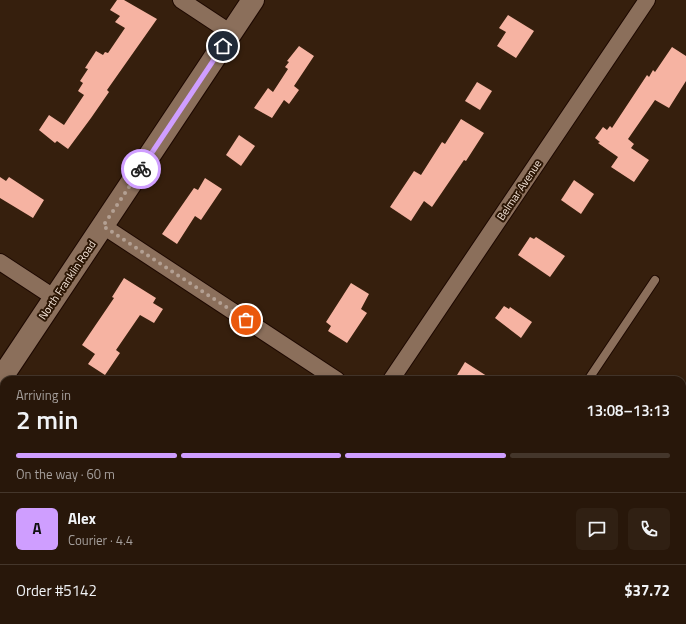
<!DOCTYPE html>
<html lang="en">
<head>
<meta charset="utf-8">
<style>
	:root { --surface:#28170a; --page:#302013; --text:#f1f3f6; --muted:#a59f9c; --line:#44362b; --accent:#cf9eff }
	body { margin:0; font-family:"Titillium Web",sans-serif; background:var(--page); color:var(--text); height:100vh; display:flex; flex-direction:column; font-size:15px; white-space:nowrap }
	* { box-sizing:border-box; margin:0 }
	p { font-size:13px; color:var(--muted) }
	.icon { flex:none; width:22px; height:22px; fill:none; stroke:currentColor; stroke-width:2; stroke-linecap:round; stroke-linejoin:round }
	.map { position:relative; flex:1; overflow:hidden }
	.drawer { position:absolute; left:0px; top:376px; width:686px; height:248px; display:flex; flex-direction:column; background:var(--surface); border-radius:12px 12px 0 0; box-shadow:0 2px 6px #0003,0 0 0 1px var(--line) }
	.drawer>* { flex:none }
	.pin { position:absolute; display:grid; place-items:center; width:34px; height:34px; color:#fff; margin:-17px; border:2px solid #fff; border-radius:50%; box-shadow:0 1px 4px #0007 }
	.courier { position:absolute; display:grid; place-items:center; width:40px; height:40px; margin:-20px; border:3px solid #cf9eff; border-radius:50%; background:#fff; color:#222; box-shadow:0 1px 5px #0007 }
	.overview em { font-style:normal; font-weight:600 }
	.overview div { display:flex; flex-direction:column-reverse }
	.overview { display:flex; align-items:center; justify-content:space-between; height:68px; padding:0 16px }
	h1 { font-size:26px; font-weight:600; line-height:30px }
	.bar { display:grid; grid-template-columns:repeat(4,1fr); gap:6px 4px; align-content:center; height:48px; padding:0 16px }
	.bar i { height:5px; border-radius:3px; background:var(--line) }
	.bar .on { background:var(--accent) }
	.bar p { grid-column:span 4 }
	.line { display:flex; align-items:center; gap:10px; padding:0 16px; border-top:1px solid var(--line) }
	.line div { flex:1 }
	.round { display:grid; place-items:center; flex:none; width:42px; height:42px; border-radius:6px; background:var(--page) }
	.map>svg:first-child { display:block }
</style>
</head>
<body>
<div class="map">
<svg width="686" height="624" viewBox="0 0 686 624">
	<rect width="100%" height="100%" fill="#361f0d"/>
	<g fill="#f6b3a2">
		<polygon points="117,0 124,0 157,19 107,90 109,92 91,118 68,149 57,141 55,143 39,130 49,115 64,125 84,95 78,91 83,83 80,81 88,69 85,68 96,51 103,55 105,52 108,53 125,28 115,22 120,16 110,10"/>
		<polygon points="508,15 534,31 516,58 497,46 506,32 499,28"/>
		<polygon points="299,46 314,56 294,86 299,90 289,104 284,100 272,118 254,108 268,88 273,92 288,69 285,67 289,62 287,61"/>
		<polygon points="672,47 686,56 686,81 669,108 655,100 628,139 634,144 631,148 649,160 634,182 611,167 618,157 598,143 600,142 595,138 603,127 607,130 610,126 612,128 647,75 649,77 653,70 655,72"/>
		<polygon points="477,82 492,91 480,110 465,101"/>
		<polygon points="461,119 484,133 466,161 464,160 432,207 424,201 411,221 390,207 414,171 421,175 442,142 445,144"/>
		<polygon points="239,135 255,146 241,166 226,155"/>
		<polygon points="0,177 6,181 9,177 44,200 33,218 0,198"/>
		<polygon points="205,178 222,189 201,220 195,216 177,244 162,234 194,188 198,190"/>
		<polygon points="574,180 594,194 581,214 561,200"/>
		<polygon points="530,237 534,239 536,237 565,256 550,277 518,255"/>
		<polygon points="124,278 156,298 153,303 163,309 154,323 140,315 116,350 120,353 105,375 88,364 95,354 82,345 114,298 112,297"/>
		<polygon points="351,283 369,294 361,309 367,313 347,343 328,331 331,326 326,322"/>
		<polygon points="504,306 509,309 510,307 532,322 521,338 495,318"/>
		<polygon points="465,362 493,380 454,380"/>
	</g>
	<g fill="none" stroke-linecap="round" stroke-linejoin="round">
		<g stroke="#1d0800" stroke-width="10">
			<g id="lane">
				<polyline points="588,380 655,280"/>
				<polyline points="429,624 432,620"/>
			</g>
		</g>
		<g stroke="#1d0800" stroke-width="18">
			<g id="street">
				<polyline points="181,0 231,33"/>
				<polyline points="103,226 337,380"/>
				<polyline points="0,262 55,298"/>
				<polyline points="391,380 647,0"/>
				<polyline points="682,543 686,537"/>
				<polyline points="682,606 686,608"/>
				<polyline points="231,624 233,620"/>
				<polyline points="628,624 631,620"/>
			</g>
		</g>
		<g stroke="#1d0800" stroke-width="24">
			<polyline id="secondary" points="0,380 253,0"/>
		</g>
		<use href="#lane" stroke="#8b6f5b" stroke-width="8"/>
		<use href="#street" stroke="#8b6f5b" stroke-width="16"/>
		<use href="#secondary" stroke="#8b6f5b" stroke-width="22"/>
	</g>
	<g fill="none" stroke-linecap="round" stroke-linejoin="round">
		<polyline stroke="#b3a093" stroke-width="4" stroke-dasharray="0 7.2" points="141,169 103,226 246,320"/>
		<polyline stroke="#cf9eff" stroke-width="5" points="141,169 223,46"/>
	</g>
	<g text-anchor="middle" stroke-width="4" stroke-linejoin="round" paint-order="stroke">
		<g font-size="11" fill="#f6e6db" stroke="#2c1604">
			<text transform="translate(519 190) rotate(-56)" y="4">Belmar Avenue</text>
			<text transform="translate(67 280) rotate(-56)" y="4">North Franklin Road</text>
		</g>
	</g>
</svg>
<div class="pin" style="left:246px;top:320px;background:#ea580c"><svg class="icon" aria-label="bag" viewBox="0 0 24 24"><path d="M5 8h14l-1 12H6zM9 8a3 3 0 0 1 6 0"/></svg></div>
<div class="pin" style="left:223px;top:46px;background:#1f2937"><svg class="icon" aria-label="home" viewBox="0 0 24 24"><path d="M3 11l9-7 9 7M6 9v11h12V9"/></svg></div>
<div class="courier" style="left:141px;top:169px"><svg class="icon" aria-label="bike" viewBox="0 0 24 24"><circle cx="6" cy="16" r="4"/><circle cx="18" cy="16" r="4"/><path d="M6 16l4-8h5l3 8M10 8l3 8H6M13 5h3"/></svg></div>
<section class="drawer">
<div class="overview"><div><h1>2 min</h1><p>Arriving in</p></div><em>13:08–13:13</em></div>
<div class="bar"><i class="on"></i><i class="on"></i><i class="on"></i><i></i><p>On the way · 60 m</p></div>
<div class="line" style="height:72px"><b class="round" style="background:var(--accent);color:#111">A</b><div><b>Alex</b><p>Courier · 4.4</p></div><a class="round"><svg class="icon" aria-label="chat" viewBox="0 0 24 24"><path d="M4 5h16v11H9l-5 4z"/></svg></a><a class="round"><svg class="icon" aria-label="phone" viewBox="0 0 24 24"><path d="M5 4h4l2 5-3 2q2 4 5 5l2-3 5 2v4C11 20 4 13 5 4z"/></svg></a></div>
<div class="line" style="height:52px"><div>Order #5142</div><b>$37.72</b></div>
</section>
</div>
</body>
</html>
